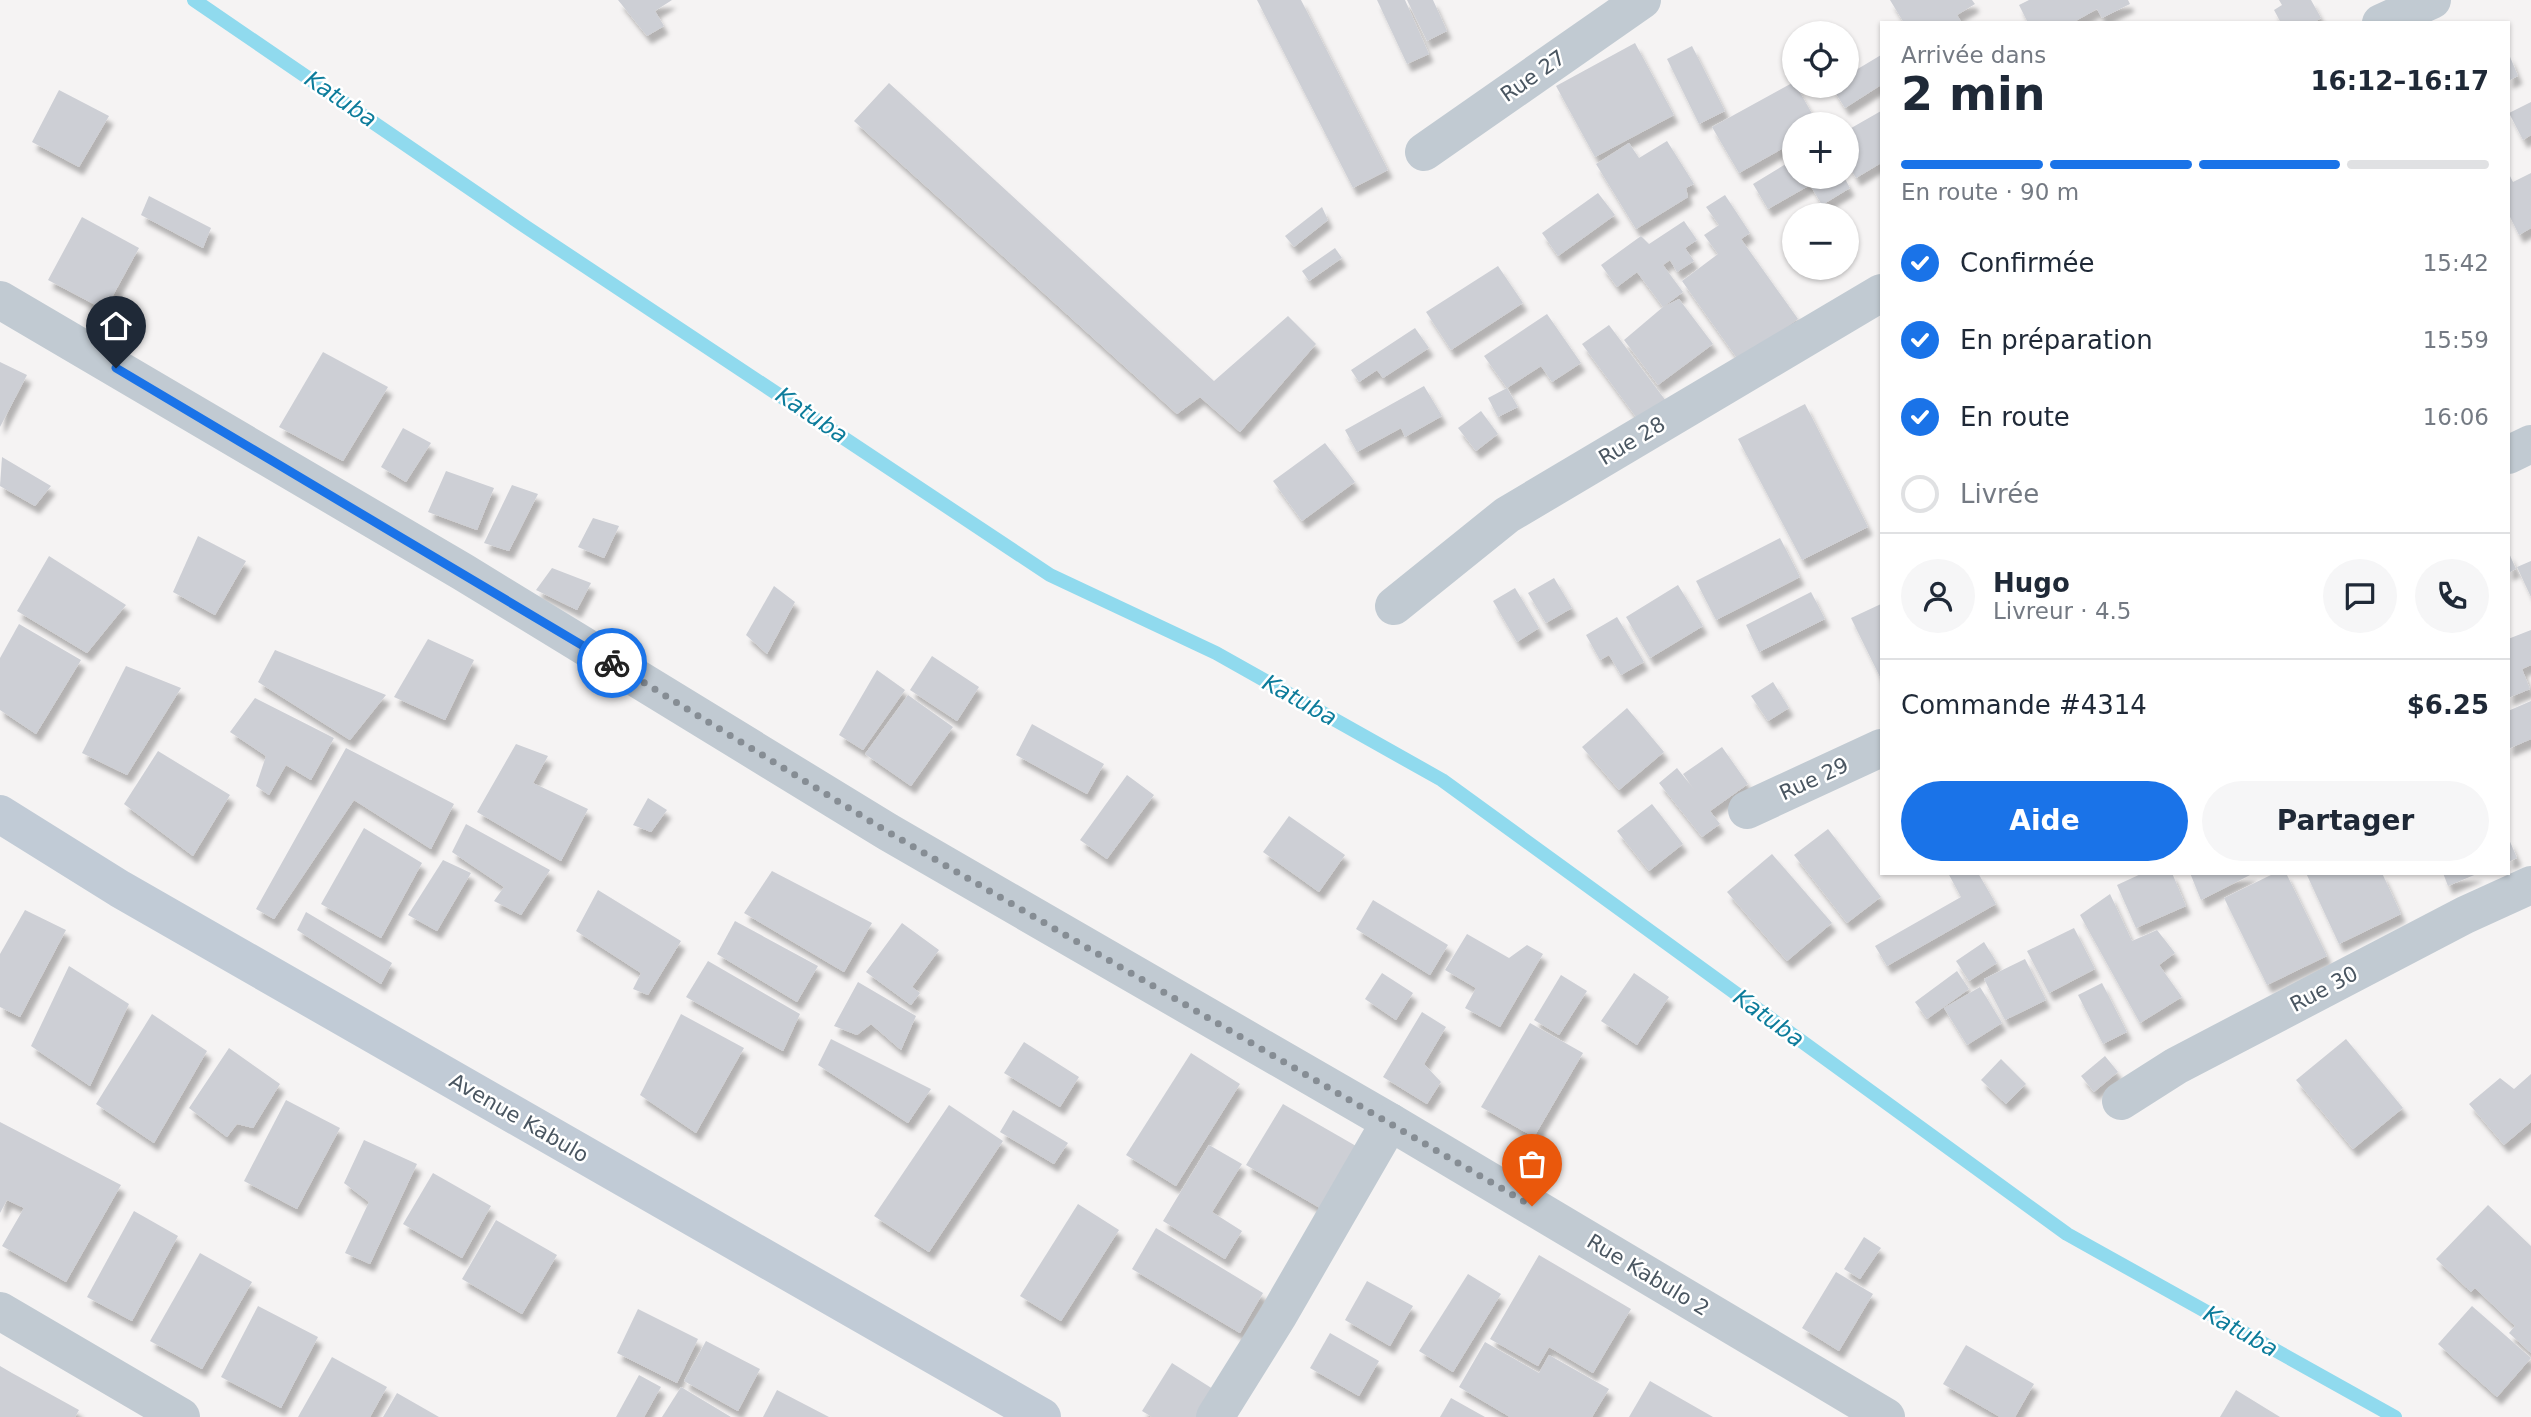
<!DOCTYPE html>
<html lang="fr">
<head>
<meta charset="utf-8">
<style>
	:root { --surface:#fff; --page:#f6f6f7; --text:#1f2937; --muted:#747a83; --line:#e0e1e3; --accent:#1a73e8 }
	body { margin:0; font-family:"DejaVu Sans",sans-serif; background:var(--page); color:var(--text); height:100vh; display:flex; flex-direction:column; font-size:26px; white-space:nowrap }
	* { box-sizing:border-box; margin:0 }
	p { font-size:23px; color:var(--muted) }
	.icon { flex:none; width:38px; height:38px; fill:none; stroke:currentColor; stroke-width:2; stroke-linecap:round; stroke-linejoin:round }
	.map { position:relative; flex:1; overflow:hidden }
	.drawer { position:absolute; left:1880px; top:21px; width:630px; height:854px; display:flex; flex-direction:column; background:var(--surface); border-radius:0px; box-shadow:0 2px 5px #0004 }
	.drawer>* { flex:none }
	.tools { position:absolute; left:1782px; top:21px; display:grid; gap:14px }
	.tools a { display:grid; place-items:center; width:77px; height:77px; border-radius:50%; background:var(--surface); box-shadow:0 2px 5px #0004; font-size:35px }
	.pin { position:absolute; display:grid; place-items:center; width:60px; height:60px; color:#fff; margin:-72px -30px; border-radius:50% 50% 50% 0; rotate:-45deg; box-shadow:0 0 7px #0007 }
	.pin .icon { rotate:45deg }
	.courier { position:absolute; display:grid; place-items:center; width:70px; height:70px; margin:-35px; border:5px solid #1a73e8; border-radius:50%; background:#fff; color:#222; box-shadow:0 2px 9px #0007 }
	.headline em { font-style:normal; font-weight:600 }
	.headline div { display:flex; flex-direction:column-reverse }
	.headline { display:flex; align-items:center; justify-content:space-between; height:119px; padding:0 21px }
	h1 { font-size:46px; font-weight:600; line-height:52px }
	.bar { display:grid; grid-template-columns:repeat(4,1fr); gap:10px 7px; align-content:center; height:84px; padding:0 21px }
	.bar i { height:9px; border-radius:5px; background:var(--line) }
	.bar .selected { background:var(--accent) }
	.bar p { grid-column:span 4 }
	.line { display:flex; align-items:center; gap:18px; padding:0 21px; border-top:2px solid var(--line) }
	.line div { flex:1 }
	.round { display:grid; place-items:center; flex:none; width:74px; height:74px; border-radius:37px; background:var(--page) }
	ol { padding:0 21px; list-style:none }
	li { display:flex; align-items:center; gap:21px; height:77px }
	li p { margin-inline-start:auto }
	li .icon { padding:7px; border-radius:50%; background:var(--accent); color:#fff; stroke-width:4 }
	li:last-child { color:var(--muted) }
	li i { width:38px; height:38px; border:4px solid var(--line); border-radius:50% }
	.primary-button { display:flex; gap:14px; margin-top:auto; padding:14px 21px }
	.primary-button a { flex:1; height:80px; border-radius:42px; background:var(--accent); color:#fff; font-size:28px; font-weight:600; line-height:80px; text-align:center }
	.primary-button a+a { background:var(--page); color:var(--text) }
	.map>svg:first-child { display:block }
</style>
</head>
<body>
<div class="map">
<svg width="2531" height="1417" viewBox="0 0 2531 1417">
	<defs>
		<filter id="shadow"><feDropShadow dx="4.5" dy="8" stdDeviation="2" flood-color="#0004"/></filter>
	</defs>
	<rect width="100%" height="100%" fill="#f5f3f3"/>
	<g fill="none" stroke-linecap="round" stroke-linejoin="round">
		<polyline stroke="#90daee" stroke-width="14" points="194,0 526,227 1050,575 1216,653 1442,780 2067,1234 2395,1417"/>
	</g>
	<g fill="#cdcfd5" filter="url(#shadow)">
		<polygon points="618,0 672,0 655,11 664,26 647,36"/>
		<polygon points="1257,0 1301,0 1388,170 1353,188"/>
		<polygon points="1377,0 1405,0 1429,54 1407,64"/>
		<polygon points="1407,0 1433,0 1447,31 1427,41"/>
		<polygon points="1890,0 1972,0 1975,4 1957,15 1962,23 1904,23"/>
		<polygon points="2029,0 2128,0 2130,4 2102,18 2097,9 2072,23 2028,23 2019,5"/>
		<polygon points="2279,0 2311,0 2321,18 2313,23 2281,23 2274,10 2282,5"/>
		<polygon points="1635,43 1674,115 1595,157 1556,86"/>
		<polygon points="1692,46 1725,111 1699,124 1667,59"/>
		<polygon points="2508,52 2518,76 2508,81"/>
		<polygon points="1881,55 1881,85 1845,108 1831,86 1846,86 1846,76"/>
		<polygon points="1794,82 1818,124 1794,124 1794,142 1739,173 1712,127"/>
		<polygon points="889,83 1214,381 1288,316 1316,344 1240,432 1200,397 1177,414 854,121"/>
		<polygon points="59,90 109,116 79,167 32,142"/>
		<polygon points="2531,102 2531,135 2523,140 2509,113"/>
		<polygon points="1881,111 1881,163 1856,178 1846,161 1846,131"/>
		<polygon points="1667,141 1694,184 1686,188 1688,197 1636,229 1596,164 1629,143 1639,158"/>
		<polygon points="1794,159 1794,177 1844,177 1850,188 1822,205 1810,185 1768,209 1753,184"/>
		<polygon points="2508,172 2513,182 2531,173 2531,228 2519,235 2508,213"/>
		<polygon points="1598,193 1615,215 1558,256 1542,233"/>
		<polygon points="1725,195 1750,233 1741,239 1798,319 1739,361 1682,281 1718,254 1704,235 1719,225 1706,207"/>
		<polygon points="149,196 211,228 203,248 141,215"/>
		<polygon points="1322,207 1328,220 1294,247 1285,236"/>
		<polygon points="82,217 139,248 105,310 48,280"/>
		<polygon points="1684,221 1697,240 1685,248 1694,261 1677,272 1670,260 1663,265 1683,292 1663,307 1637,272 1617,287 1601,265 1641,236 1649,244"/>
		<polygon points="1335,248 1342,258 1309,281 1302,271"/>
		<polygon points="1498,266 1523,303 1451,350 1426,312"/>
		<polygon points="1679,299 1713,344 1658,385 1624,340 1663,307"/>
		<polygon points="1547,314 1581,363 1552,382 1541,366 1507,388 1484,356"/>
		<polygon points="1609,325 1666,401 1639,421 1582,344"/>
		<polygon points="1415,328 1429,348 1383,378 1377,370 1359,382 1351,370"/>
		<polygon points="323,352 388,387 343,461 279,427"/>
		<polygon points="0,362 27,375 0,427"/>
		<polygon points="1424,386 1442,416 1405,437 1401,428 1357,452 1345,430"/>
		<polygon points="1507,388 1518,407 1498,417 1488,398"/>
		<polygon points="1805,404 1868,527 1802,560 1738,439"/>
		<polygon points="1481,411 1498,434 1476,451 1458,428"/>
		<polygon points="403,428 431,443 406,482 381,467"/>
		<polygon points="1325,443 1355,482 1302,521 1273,481"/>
		<polygon points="2,457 51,486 35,506 0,486"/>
		<polygon points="446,471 494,488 477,530 428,512"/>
		<polygon points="512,485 538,494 509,551 484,543"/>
		<polygon points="593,518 619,526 604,558 578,547"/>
		<polygon points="198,536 246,561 215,615 173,592"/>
		<polygon points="1780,538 1800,577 1716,620 1696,581"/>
		<polygon points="2508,551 2516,569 2508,573"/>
		<polygon points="49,556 126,605 87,653 17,611"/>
		<polygon points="2531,561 2531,597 2517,567"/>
		<polygon points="552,568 591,583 577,610 536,590"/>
		<polygon points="1554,578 1572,608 1546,623 1528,593"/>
		<polygon points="1678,585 1703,626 1650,658 1626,617"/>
		<polygon points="774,586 795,602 767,654 746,635"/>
		<polygon points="1515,588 1539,628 1517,642 1493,601"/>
		<polygon points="1811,592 1825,619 1759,652 1746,625"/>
		<polygon points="1881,604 1881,679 1851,618"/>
		<polygon points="1617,617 1644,662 1621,675 1609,655 1600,660 1586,635"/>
		<polygon points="19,624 81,660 36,734 0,710 0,658"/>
		<polygon points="2531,630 2531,665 2522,669 2530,689 2508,698 2508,639"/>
		<polygon points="428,639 474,660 445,720 394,697"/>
		<polygon points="275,650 386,695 350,740 258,682"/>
		<polygon points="932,656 979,687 957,721 910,690"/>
		<polygon points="126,666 181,688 127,775 82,753"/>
		<polygon points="877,670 905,690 863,750 839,735"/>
		<polygon points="1773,682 1789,708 1768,721 1751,696"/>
		<polygon points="908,695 953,727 911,786 865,754"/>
		<polygon points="255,698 334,738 311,780 286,765 269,795 256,786 266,756 230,732"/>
		<polygon points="2531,701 2531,739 2508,749 2508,711"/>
		<polygon points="1627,708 1664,752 1619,790 1582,747"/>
		<polygon points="1032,724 1104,764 1087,794 1016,755"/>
		<polygon points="516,744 548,756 533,783 588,809 561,861 477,812"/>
		<polygon points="1722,747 1748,784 1710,811 1720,824 1702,837 1659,783 1677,768 1696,792 1683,774"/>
		<polygon points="346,748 454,804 431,849 354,800 274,919 256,909"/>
		<polygon points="158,751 230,795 193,856 124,804"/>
		<polygon points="1127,775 1154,795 1107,859 1080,840"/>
		<polygon points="648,798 667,810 651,832 633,825"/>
		<polygon points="1652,804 1683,844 1649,871 1617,831"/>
		<polygon points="1289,816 1345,855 1319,892 1263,852"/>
		<polygon points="466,824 550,870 521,915 494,901 504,887 452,852"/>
		<polygon points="364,828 422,863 381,938 321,904"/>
		<polygon points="1828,829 1881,897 1847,923 1794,855"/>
		<polygon points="2508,837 2517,858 2508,862"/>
		<polygon points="1772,854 1832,923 1787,961 1727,892"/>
		<polygon points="443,860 471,873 437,931 408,915"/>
		<polygon points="772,871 872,923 844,972 744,913"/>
		<polygon points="1948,873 1978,873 1996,904 1887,966 1875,946 1961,897"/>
		<polygon points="2143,873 2172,873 2186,906 2136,928 2117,885"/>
		<polygon points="2190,873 2254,873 2201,900"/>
		<polygon points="2275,873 2286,873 2327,956 2267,985 2224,898"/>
		<polygon points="2306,873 2382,873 2401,914 2339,944"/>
		<polygon points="2443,873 2479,873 2448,886"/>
		<polygon points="598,890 681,941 648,995 633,989 641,973 576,931"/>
		<polygon points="2110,894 2132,941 2157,930 2175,953 2159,965 2182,997 2140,1023 2080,915"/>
		<polygon points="1373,900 1448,945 1430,975 1356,929"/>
		<polygon points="25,910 66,930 20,1017 0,1007 0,954"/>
		<polygon points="306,912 392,963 381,984 297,930"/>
		<polygon points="735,921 818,966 797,1002 717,954"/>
		<polygon points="902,923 939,950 912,987 920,993 911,1005 866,972"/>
		<polygon points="2074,928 2095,969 2049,993 2027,951"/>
		<polygon points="1467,934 1509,958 1527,945 1543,954 1500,1027 1465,1008 1476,988 1445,970"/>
		<polygon points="1984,942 1997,963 1969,981 1956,961"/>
		<polygon points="2025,959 2046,1000 2005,1020 1984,979"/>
		<polygon points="708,961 800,1014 783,1051 686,997"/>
		<polygon points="69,966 129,1004 90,1086 31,1046"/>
		<polygon points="1957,971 1969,989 1927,1019 1915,1002"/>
		<polygon points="1382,973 1413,993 1396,1020 1365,999"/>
		<polygon points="1634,973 1669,997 1637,1045 1601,1021"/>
		<polygon points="1561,975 1587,991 1559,1035 1534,1020"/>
		<polygon points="858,982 916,1016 901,1050 871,1024 857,1035 834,1026"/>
		<polygon points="2102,983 2127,1032 2103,1044 2078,995"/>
		<polygon points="1980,987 2002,1023 1967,1045 1944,1008"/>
		<polygon points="1422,1012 1446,1027 1424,1064 1441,1082 1427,1104 1383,1077"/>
		<polygon points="152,1014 207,1051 154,1143 96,1104"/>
		<polygon points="681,1014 744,1048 696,1133 640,1095"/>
		<polygon points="1530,1023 1583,1053 1534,1137 1481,1107"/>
		<polygon points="831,1039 931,1089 908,1123 818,1065"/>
		<polygon points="2346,1039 2403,1108 2353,1149 2296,1080"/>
		<polygon points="1024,1042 1079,1077 1060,1107 1004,1073"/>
		<polygon points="229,1048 280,1084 253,1128 237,1124 227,1137 189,1108"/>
		<polygon points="1191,1053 1240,1084 1176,1186 1126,1155"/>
		<polygon points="2105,1056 2118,1072 2094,1092 2081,1076"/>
		<polygon points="2001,1059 2026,1084 2006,1104 1981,1080"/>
		<polygon points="2531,1074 2531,1122 2504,1145 2469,1104 2500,1078 2514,1089"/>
		<polygon points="286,1100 340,1128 297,1209 244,1181"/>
		<polygon points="1283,1104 1356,1146 1320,1208 1246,1165"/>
		<polygon points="949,1105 1003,1141 929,1252 874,1216"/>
		<polygon points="1013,1110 1068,1143 1054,1164 1000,1132"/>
		<polygon points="0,1122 121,1185 66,1282 2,1246 24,1208 7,1200 0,1213"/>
		<polygon points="364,1140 417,1164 370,1264 345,1253 369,1202 344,1183"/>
		<polygon points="1209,1145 1242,1164 1212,1212 1242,1231 1225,1259 1163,1221"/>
		<polygon points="433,1173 491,1206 462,1258 403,1224"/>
		<polygon points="1078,1204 1119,1230 1061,1321 1020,1296"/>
		<polygon points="2488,1205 2531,1246 2531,1353 2509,1333 2515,1326 2475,1288 2471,1292 2436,1259"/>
		<polygon points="134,1211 178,1236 132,1321 87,1297"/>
		<polygon points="496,1220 557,1255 522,1314 462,1279"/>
		<polygon points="1156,1228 1263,1293 1240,1333 1132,1269"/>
		<polygon points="1864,1237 1881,1248 1860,1279 1844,1269"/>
		<polygon points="200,1253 252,1282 202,1369 150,1341"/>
		<polygon points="1539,1255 1631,1309 1593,1373 1549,1347 1538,1366 1490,1339"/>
		<polygon points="1836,1272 1873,1294 1839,1351 1802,1328"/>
		<polygon points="1468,1274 1501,1294 1453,1372 1419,1351"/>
		<polygon points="1367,1281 1413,1306 1390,1346 1345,1320"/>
		<polygon points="258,1306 318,1337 281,1408 221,1377"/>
		<polygon points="2472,1306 2531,1358 2497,1397 2438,1344"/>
		<polygon points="638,1309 698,1339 677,1383 617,1353"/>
		<polygon points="1330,1333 1379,1361 1359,1396 1310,1368"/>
		<polygon points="706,1341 760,1369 738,1411 684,1381"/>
		<polygon points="1485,1342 1539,1373 1549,1355 1609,1389 1592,1417 1510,1417 1459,1387"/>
		<polygon points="1966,1345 2034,1384 2015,1417 2000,1417 1943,1384"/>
		<polygon points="332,1357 387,1387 370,1417 298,1417"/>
		<polygon points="1172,1363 1224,1396 1211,1417 1152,1417 1142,1411"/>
		<polygon points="0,1366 12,1373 79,1410 75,1417 0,1417"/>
		<polygon points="639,1375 661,1387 644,1417 616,1417"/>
		<polygon points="1650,1381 1713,1417 1629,1417"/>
		<polygon points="681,1387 731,1417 662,1417"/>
		<polygon points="777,1390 829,1417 763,1417"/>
		<polygon points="2236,1390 2280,1417 2220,1417"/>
		<polygon points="397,1393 439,1417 383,1417"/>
		<polygon points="1451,1398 1485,1417 1440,1417"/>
	</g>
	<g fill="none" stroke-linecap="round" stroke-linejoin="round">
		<g stroke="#c1cad2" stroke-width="38">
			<polyline points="2381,23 2432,0"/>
			<polyline points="1424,152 1642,0"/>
			<polyline points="0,300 463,572 888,832 1390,1122 1886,1417"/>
			<polyline points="2508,455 2531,444"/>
			<polyline points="1394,606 1507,515 1881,293"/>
			<polyline points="1747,810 1881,748"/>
			<polyline points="2121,1101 2176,1066 2465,915 2531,885"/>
			<polyline points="0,1311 181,1417"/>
			<polyline points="1215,1417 1278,1316 1390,1122"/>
		</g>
		<polyline stroke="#c1cbd6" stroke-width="38" points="0,814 120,889 1042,1417"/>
	</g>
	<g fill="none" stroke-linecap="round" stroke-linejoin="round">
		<polyline stroke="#868d94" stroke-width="7" stroke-dasharray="0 12.6" points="612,663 888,832 1532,1206"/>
		<polyline stroke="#1a73e8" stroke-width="9" points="116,368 612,663"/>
	</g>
	<g text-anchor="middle" stroke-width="5" stroke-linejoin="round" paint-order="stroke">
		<g font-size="21" fill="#4a5661" stroke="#fff">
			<text transform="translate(1533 76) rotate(-35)" y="7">Rue 27</text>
			<text transform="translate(1632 441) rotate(-31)" y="7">Rue 28</text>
			<text transform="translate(1814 779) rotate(-25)" y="7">Rue 29</text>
			<text transform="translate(2324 989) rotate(-28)" y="7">Rue 30</text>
			<text transform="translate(519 1118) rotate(30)" y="7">Avenue Kabulo</text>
			<text transform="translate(1648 1275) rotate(31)" y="7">Rue Kabulo 2</text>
		</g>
		<g font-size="23" font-style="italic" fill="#0c7c9b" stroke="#fff">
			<text transform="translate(341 99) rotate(34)" y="8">Katuba</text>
			<text transform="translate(812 415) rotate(34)" y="8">Katuba</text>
			<text transform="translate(1300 700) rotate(29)" y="8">Katuba</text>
			<text transform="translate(1769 1018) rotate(36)" y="8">Katuba</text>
			<text transform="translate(2241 1331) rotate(29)" y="8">Katuba</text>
		</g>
	</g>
</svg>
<div class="tools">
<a><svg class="icon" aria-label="locate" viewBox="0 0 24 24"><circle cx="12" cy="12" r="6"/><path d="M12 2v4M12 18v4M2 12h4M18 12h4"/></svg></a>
<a>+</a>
<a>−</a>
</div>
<div class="pin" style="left:1532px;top:1206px;background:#ea580c"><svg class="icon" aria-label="bag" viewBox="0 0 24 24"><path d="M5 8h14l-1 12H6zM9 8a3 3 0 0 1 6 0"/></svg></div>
<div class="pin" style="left:116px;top:368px;background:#1f2937"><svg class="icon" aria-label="home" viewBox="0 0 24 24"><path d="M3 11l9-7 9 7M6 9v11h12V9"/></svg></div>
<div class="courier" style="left:612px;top:663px"><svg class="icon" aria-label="bike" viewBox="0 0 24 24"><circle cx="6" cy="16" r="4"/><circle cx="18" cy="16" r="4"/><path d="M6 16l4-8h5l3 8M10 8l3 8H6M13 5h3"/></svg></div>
<section class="drawer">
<div class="headline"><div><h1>2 min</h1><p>Arrivée dans</p></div><em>16:12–16:17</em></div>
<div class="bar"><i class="selected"></i><i class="selected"></i><i class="selected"></i><i></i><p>En route · 90 m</p></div>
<ol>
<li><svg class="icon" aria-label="check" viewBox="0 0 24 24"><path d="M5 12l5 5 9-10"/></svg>Confirmée<p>15:42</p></li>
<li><svg class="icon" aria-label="check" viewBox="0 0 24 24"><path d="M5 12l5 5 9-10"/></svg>En préparation<p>15:59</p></li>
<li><svg class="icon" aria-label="check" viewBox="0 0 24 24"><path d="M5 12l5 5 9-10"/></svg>En route<p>16:06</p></li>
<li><i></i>Livrée</li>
</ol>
<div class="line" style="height:126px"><a class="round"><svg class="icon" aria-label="person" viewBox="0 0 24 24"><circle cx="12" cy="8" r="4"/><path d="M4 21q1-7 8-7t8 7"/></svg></a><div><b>Hugo</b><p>Livreur · 4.5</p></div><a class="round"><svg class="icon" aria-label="chat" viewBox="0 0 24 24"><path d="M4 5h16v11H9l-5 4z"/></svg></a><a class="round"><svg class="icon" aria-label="phone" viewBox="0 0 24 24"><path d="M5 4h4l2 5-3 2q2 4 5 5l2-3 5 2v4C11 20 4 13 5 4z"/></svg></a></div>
<div class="line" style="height:91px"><div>Commande #4314</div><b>$6.25</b></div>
<div class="primary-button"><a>Aide</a><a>Partager</a></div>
</section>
</div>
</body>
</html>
